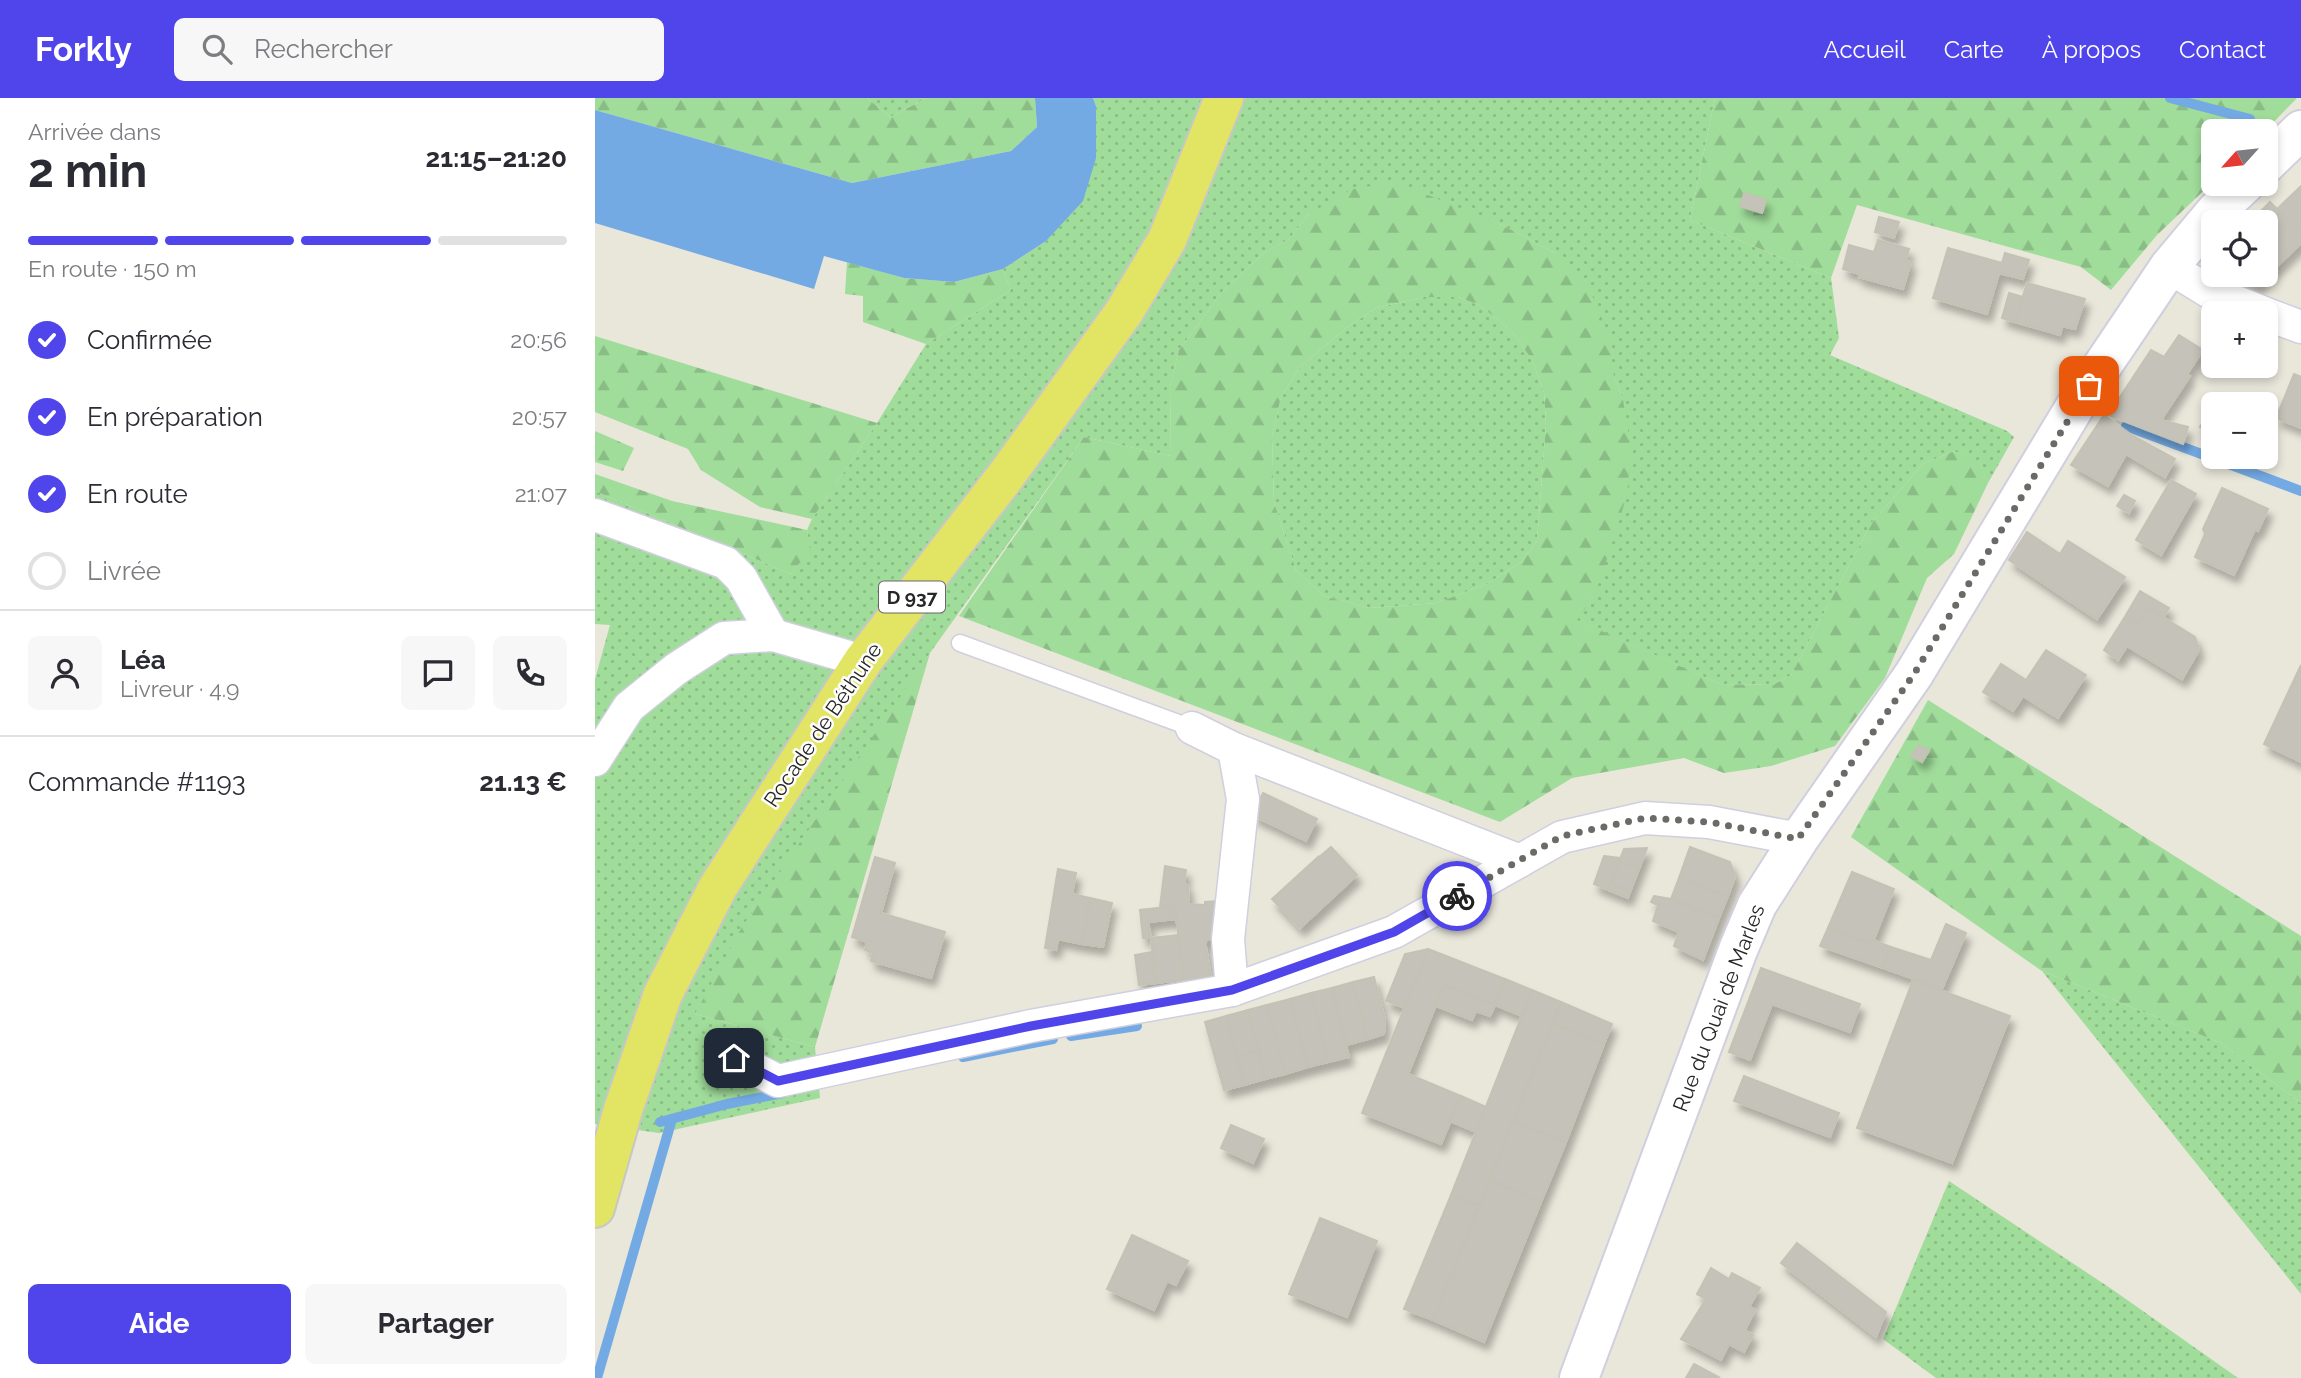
<!DOCTYPE html>
<html lang="fr">
<head>
<meta charset="utf-8">
<style>
	:root { --surface:#fff; --page:#f7f7f7; --text:#2b2b33; --muted:#7c7c81; --line:#e1e1e2; --accent:#4f45ea }
	body { margin:0; font-family:Raleway,sans-serif; background:var(--page); color:var(--text); height:100vh; display:flex; flex-direction:column; font-size:26px; white-space:nowrap }
	* { box-sizing:border-box; margin:0 }
	p { font-size:23px; color:var(--muted) }
	.icon { flex:none; width:38px; height:38px; fill:none; stroke:currentColor; stroke-width:2; stroke-linecap:round; stroke-linejoin:round }
	.map { position:relative; flex:1; overflow:hidden }
	.panel { display:flex; flex-direction:column; background:var(--surface); width:595px }
	.panel>* { flex:none }
	.needle { width:46px; rotate:243deg }
	.controls { position:absolute; left:1606px; top:21px; display:grid; gap:14px }
	.controls a { display:grid; place-items:center; width:77px; height:77px; border-radius:10px; background:var(--surface); box-shadow:0 4px 10px #0003; font-size:35px }
	.pin { position:absolute; display:grid; place-items:center; width:60px; height:60px; color:#fff; margin:-30px; border-radius:14px; box-shadow:0 4px 10px #0006 }
	.courier { position:absolute; display:grid; place-items:center; width:70px; height:70px; margin:-35px; border:5px solid #4f45ea; border-radius:50%; background:#fff; color:#222; box-shadow:0 2px 9px #0007 }
	.head em { font-style:normal; font-weight:700 }
	.head div { display:flex; flex-direction:column-reverse }
	.head { display:flex; align-items:center; justify-content:space-between; height:119px; padding:0 28px }
	h1 { font-size:46px; font-weight:700; line-height:52px }
	.bar { display:grid; grid-template-columns:repeat(4,1fr); gap:10px 7px; align-content:center; height:84px; padding:0 28px }
	.bar i { height:9px; border-radius:5px; background:var(--line) }
	.bar .on { background:var(--accent) }
	.bar p { grid-column:span 4 }
	.line { display:flex; align-items:center; gap:18px; padding:0 28px; border-top:2px solid var(--line) }
	.line div { flex:1 }
	.round { display:grid; place-items:center; flex:none; width:74px; height:74px; border-radius:10px; background:var(--page) }
	ol { padding:0 28px; list-style:none }
	li { display:flex; align-items:center; gap:21px; height:77px }
	li p { margin-inline-start:auto }
	li .icon { padding:7px; border-radius:50%; background:var(--accent); color:#fff; stroke-width:4 }
	li:last-child { color:var(--muted) }
	li i { width:38px; height:38px; border:4px solid var(--line); border-radius:50% }
	.cta { display:flex; gap:14px; margin-top:auto; padding:14px 28px }
	.cta a { flex:1; height:80px; border-radius:10px; background:var(--accent); color:#fff; font-size:28px; font-weight:700; line-height:80px; text-align:center }
	.cta a+a { background:var(--page); color:var(--text) }
	header { display:flex; align-items:center; gap:42px; box-sizing:border-box; height:98px; padding:0 35px; background:var(--accent); color:#fff }
	header strong { font-size:33px }
	nav { display:flex; gap:38px; margin-inline-start:auto; font-size:24px }
	.search { width:490px; height:63px; background:var(--page); display:flex; align-items:center; gap:18px; box-sizing:border-box; padding:0 24px; border-radius:10px; color:var(--muted); font-size:26px }
	main { display:flex; flex:1; min-height:0 }
	.map>svg:first-child { display:block }
</style>
</head>
<body>
<header>
<strong>Forkly</strong>
<div class="search"><svg class="icon" aria-label="search" viewBox="0 0 24 24"><circle cx="10" cy="10" r="6"/><path d="M15 15l6 6"/></svg>Rechercher</div>
<nav><a>Accueil</a><a>Carte</a><a>À propos</a><a>Contact</a></nav>
</header>
<main>
<section class="panel">
<div class="head"><div><h1>2 min</h1><p>Arrivée dans</p></div><em>21:15–21:20</em></div>
<div class="bar"><i class="on"></i><i class="on"></i><i class="on"></i><i></i><p>En route · 150 m</p></div>
<ol>
<li><svg class="icon" aria-label="check" viewBox="0 0 24 24"><path d="M5 12l5 5 9-10"/></svg>Confirmée<p>20:56</p></li>
<li><svg class="icon" aria-label="check" viewBox="0 0 24 24"><path d="M5 12l5 5 9-10"/></svg>En préparation<p>20:57</p></li>
<li><svg class="icon" aria-label="check" viewBox="0 0 24 24"><path d="M5 12l5 5 9-10"/></svg>En route<p>21:07</p></li>
<li><i></i>Livrée</li>
</ol>
<div class="line" style="height:126px"><a class="round"><svg class="icon" aria-label="person" viewBox="0 0 24 24"><circle cx="12" cy="8" r="4"/><path d="M4 21q1-7 8-7t8 7"/></svg></a><div><b>Léa</b><p>Livreur · 4.9</p></div><a class="round"><svg class="icon" aria-label="chat" viewBox="0 0 24 24"><path d="M4 5h16v11H9l-5 4z"/></svg></a><a class="round"><svg class="icon" aria-label="phone" viewBox="0 0 24 24"><path d="M5 4h4l2 5-3 2q2 4 5 5l2-3 5 2v4C11 20 4 13 5 4z"/></svg></a></div>
<div class="line" style="height:91px"><div>Commande #1193</div><b>21.13 €</b></div>
<div class="cta"><a>Aide</a><a>Partager</a></div>
</section>
<div class="map">
<svg width="1706" height="1280" viewBox="0 0 1706 1280">
	<defs>
		<pattern id="grass-dots" width="8" height="8" patternUnits="userSpaceOnUse" patternTransform="scale(1.75)"><rect width="8" height="8" fill="#a0dc9a"/><path d="M2 2h.1M6 6h.1" fill="none" stroke="#8abd85" stroke-width="1.8" stroke-linecap="round"/></pattern>
		<pattern id="forest-firs" width="22" height="20" patternUnits="userSpaceOnUse" patternTransform="scale(1.75)"><rect width="22" height="20" fill="#a0dc9a"/><path d="M5 1l3.5 6h-7zM16 11l3.5 6h-7z" fill="#8abd85"/></pattern>
		<filter id="shadow"><feDropShadow dx="4.5" dy="8" stdDeviation="3.5" flood-color="#0004"/></filter>
	</defs>
	<rect width="100%" height="100%" fill="#e9e6da"/>
	<g fill="url(#grass-dots)">
		<polygon points="272,0 332,0 295,19"/>
		<polygon points="498,0 1120,0 1095,122 1236,180 1244,240 1235,257 1412,333 1419,339 1393,385 1384,364 1359,353 1328,366 1277,424 1196,577 1178,587 1125,586 981,522 997,501 1028,302 1019,279 960,155 909,128 867,112 714,116 694,141 669,155 627,194 584,252 575,288 576,358 489,339 335,555 100,916 220,949 225,1000 64,1035 0,1026 0,581 15,527 0,526 0,393 196,476 215,451 212,432 217,421 282,325 331,246 416,192 408,171 451,143 501,60 501,8"/>
		<polygon points="829,199 863,199 884,207 917,233 937,262 949,294 951,327 942,443 926,464 892,486 841,505 774,510 729,498 701,472 679,404 677,338 686,299 705,269 751,230 781,210"/>
		<polygon points="1447,873 1626,945 1706,1005 1706,1196"/>
		<polygon points="1354,1083 1518,1192 1643,1280 1341,1280 1288,1241"/>
	</g>
	<g fill="url(#forest-firs)" fill-rule="evenodd">
		<polygon points="0,0 272,0 295,19 332,0 440,0 442,29 416,53 257,85 0,12"/>
		<polygon points="1120,0 1702,0 1670,33 1619,33 1619,83 1562,137 1516,192 1486,169 1262,107 1236,180 1095,122"/>
		<path d="M801 84 909 128 960 155 995 192 1012 233 1019 279 1028 302 1036 350 1032 397 1007 477 997 501 982 522 1125 586 1178 587 1196 577 1277 424 1328 366 1359 353 1384 363 1393 385 1359 456 1332 480 1290 580 1240 648 1176 668 1129 675 1089 660 977 680 905 724 364 518 489 339 576 358 575 288 584 252 627 194 669 155 694 141 714 116 757 91ZM829 199H863L884 207 917 233 937 262 949 294 951 327 942 443 926 464 892 486 841 505 774 510 729 498 701 472 679 404 677 338 686 299 705 269 751 230 781 210Z"/>
		<polygon points="252,164 309,180 359,184 408,171 416,192 331,246 268,224 268,198 250,196"/>
		<polygon points="0,238 282,325 217,421 165,409 106,372 93,351 0,314"/>
		<polygon points="0,333 39,350 28,373 0,364"/>
		<polygon points="0,376 77,403 212,432 216,451 196,476 0,393"/>
		<polygon points="335,555 220,949 100,916 147,829"/>
		<polygon points="1333,602 1706,838 1706,1005 1626,945 1447,873 1256,739"/>
	</g>
	<polygon fill="#74aae4" points="440,0 498,0 501,8 501,60 488,103 451,143 408,171 359,184 309,180 229,158 219,191 0,125 0,12 257,85 416,53 442,29"/>
	<g fill="none" stroke-linecap="round" stroke-linejoin="round">
		<g stroke="#74aae4" stroke-width="10">
			<polyline points="1575,0 1655,21"/>
			<polyline points="1531,328 1706,393"/>
			<polyline points="476,938 542,928"/>
			<polyline points="368,959 458,941"/>
			<polyline points="65,1024 132,1006 188,995"/>
			<polyline points="2,1280 77,1021"/>
		</g>
	</g>
	<g fill="#c4c2b9" stroke="#c4c2b4" stroke-width="2" filter="url(#shadow)">
		<polygon points="1706,88 1706,135 1682,111"/>
		<polygon points="1149,95 1171,102 1167,115 1145,108"/>
		<polygon points="1675,104 1706,135 1706,145 1663,187 1637,177 1671,177 1671,124 1655,124"/>
		<polygon points="1284,119 1304,124 1299,140 1280,134"/>
		<polygon points="1283,142 1314,151 1311,163 1316,164 1308,191 1264,179 1265,176 1248,171 1254,147 1279,154"/>
		<polygon points="1353,150 1407,165 1410,155 1434,162 1428,181 1404,175 1392,216 1338,200"/>
		<polygon points="1432,185 1490,201 1480,231 1467,228 1465,237 1420,224"/>
		<polygon points="1414,195 1428,199 1420,224 1407,220"/>
		<polygon points="1584,237 1608,252 1592,276 1595,278 1566,322 1593,329 1588,346 1513,317 1556,252 1569,259"/>
		<polygon points="1699,276 1706,279 1706,330 1681,320"/>
		<polygon points="1619,306 1619,337 1605,329"/>
		<polygon points="1509,317 1538,338 1580,361 1570,379 1531,356 1513,388 1476,367"/>
		<polygon points="1576,382 1601,396 1566,457 1541,442"/>
		<polygon points="1627,390 1673,411 1663,433 1660,431 1639,477 1600,459 1610,436 1608,431"/>
		<polygon points="1529,397 1540,403 1534,415 1522,408"/>
		<polygon points="1432,434 1465,456 1473,443 1530,479 1502,521 1414,462"/>
		<polygon points="1545,493 1574,510 1568,520 1553,510 1544,525 1531,517"/>
		<polygon points="1553,510 1600,539 1604,552 1587,581 1532,548 1523,562 1509,552 1531,517 1544,525"/>
		<polygon points="1451,552 1491,577 1463,620 1428,598 1418,613 1388,594 1406,566 1431,582"/>
		<polygon points="1706,567 1706,664 1669,646"/>
		<polygon points="1324,647 1334,653 1327,664 1316,658"/>
		<polygon points="668,695 722,721 711,743 657,717"/>
		<polygon points="736,749 762,777 705,830 677,801 723,759 723,760"/>
		<polygon points="1095,749 1135,764 1140,779 1133,798 1084,780"/>
		<polygon points="1052,750 1044,771 1024,764 1029,751"/>
		<polygon points="1009,758 1026,760 1013,792 999,786"/>
		<polygon points="280,759 300,765 286,815 350,834 336,880 276,863 278,855 270,852 272,844 257,839"/>
		<polygon points="1024,764 1044,771 1035,794 1016,786"/>
		<polygon points="570,768 591,772 589,786 593,788 594,806 610,807 610,804 623,803 623,837 610,843 616,879 588,882 580,808 565,809"/>
		<polygon points="463,771 481,775 477,796 495,800 487,846 463,841 461,852 450,850"/>
		<polygon points="1257,774 1299,791 1277,846 1233,830"/>
		<polygon points="1084,780 1133,798 1124,820 1076,801"/>
		<polygon points="1016,786 1035,794 1033,800 1013,792"/>
		<polygon points="1059,798 1076,801 1124,820 1108,862 1079,848 1084,834 1058,823 1063,807 1056,804"/>
		<polygon points="495,800 517,805 508,849 487,846"/>
		<polygon points="580,808 581,821 553,824 556,840 548,840 545,812"/>
		<polygon points="1351,826 1371,835 1347,891 1288,870 1296,849 1336,862"/>
		<polygon points="1233,830 1277,846 1278,842 1296,849 1288,870 1225,848"/>
		<polygon points="583,837 588,882 561,885 556,840"/>
		<polygon points="833,851 910,881 900,907 849,887 813,976 866,998 846,1046 767,1015"/>
		<polygon points="833,851 810,910 791,903 810,856"/>
		<polygon points="557,854 561,885 544,887 540,857"/>
		<polygon points="1166,870 1265,906 1255,934 1177,906 1155,962 1134,954"/>
		<polygon points="779,879 790,922 789,936 773,941 758,884"/>
		<polygon points="910,881 937,892 927,918 900,907"/>
		<polygon points="1318,882 1415,918 1357,1065 1262,1030"/>
		<polygon points="758,884 773,941 751,947 737,890"/>
		<polygon points="849,887 900,907 895,918 881,913 877,922 841,908"/>
		<polygon points="737,890 754,959 733,964 716,895"/>
		<polygon points="937,892 966,904 884,1108 856,1097"/>
		<polygon points="716,895 733,964 713,969 695,901"/>
		<polygon points="695,901 713,969 690,976 672,907"/>
		<polygon points="966,904 1017,926 1009,946 958,925"/>
		<polygon points="672,907 690,976 670,981 653,912"/>
		<polygon points="653,912 664,953 642,958 631,918"/>
		<polygon points="631,918 649,987 629,992 610,924"/>
		<polygon points="958,925 1009,946 971,1044 918,1023"/>
		<polygon points="664,953 670,981 649,987 642,958"/>
		<polygon points="1149,978 1244,1015 1235,1039 1139,1003"/>
		<polygon points="866,998 891,1009 881,1034 855,1023"/>
		<polygon points="918,1023 971,1044 946,1104 895,1082"/>
		<polygon points="636,1027 669,1041 658,1065 626,1050"/>
		<polygon points="895,1082 946,1104 889,1244 838,1222"/>
		<polygon points="856,1097 884,1108 838,1222 809,1211"/>
		<polygon points="725,1120 782,1143 752,1219 694,1196"/>
		<polygon points="537,1137 593,1163 581,1187 572,1183 559,1212 512,1191"/>
		<polygon points="1202,1145 1291,1214 1281,1239 1186,1165"/>
		<polygon points="1116,1170 1134,1181 1137,1175 1165,1190 1154,1209 1160,1212 1150,1232 1158,1237 1149,1254 1134,1246 1126,1262 1086,1241 1111,1201 1102,1196"/>
		<polygon points="1099,1266 1125,1280 1091,1280"/>
	</g>
	<g fill="none" stroke-linecap="round" stroke-linejoin="round">
		<g stroke="#d0cfdf" stroke-width="19">
			<polyline id="lane" points="365,545 597,630"/>
		</g>
		<g stroke="#d0cfdf" stroke-width="35">
			<g id="street">
				<polyline points="1574,169 1613,193 1669,215"/>
				<polyline points="1671,216 1706,229"/>
				<polyline points="0,417 131,465 146,480 178,537"/>
				<polyline points="597,630 639,651 925,763"/>
				<polyline points="0,662 34,609 81,571 129,540 178,537 268,563"/>
				<polyline points="637,892 633,841 648,701 639,651"/>
				<polyline points="139,960 183,983 436,928 637,892 799,834 967,739 1050,720 1114,724 1204,741"/>
			</g>
		</g>
		<g stroke="#d0cfdf" stroke-width="42">
			<g id="secondary">
				<polyline points="1671,66 1706,32"/>
				<polyline points="984,1280 1143,852 1162,807 1204,741 1319,576 1481,307 1574,169 1621,113 1650,86"/>
			</g>
		</g>
		<g stroke="#c7c7c7" stroke-width="42">
			<polyline id="primary" points="0,1110 28,1012 68,896 123,789 268,563 413,375 529,214 572,142 629,0"/>
		</g>
		<use href="#lane" stroke="#fff" stroke-width="16"/>
		<use href="#street" stroke="#fff" stroke-width="32"/>
		<use href="#secondary" stroke="#fff" stroke-width="38"/>
		<use href="#primary" stroke="#e2e463" stroke-width="38"/>
	</g>
	<g fill="none" stroke-linecap="round" stroke-linejoin="round">
		<polyline stroke="#6b6a66" stroke-width="7" stroke-dasharray="0 12.6" points="862,798 967,738 1050,720 1114,724 1203,741 1319,576 1494,288"/>
		<polyline stroke="#4f45ea" stroke-width="9" points="139,960 183,983 436,928 637,892 799,834 862,798"/>
	</g>
	<g text-anchor="middle" stroke-width="5" stroke-linejoin="round" paint-order="stroke">
		<rect fill="#fff" stroke="#686868" stroke-width="2" x="284" y="483.5" width="66" height="31" rx="5"/>
		<g font-size="19" font-weight="bold" fill="#272727">
			<text x="317" y="506">D 937</text>
		</g>
		<g font-size="21" fill="#272727" stroke="#fff">
			<text transform="translate(228 627) rotate(-56)" y="7">Rocade de Béthune</text>
			<text transform="translate(1124 910) rotate(-69)" y="7">Rue du Quai de Marles</text>
		</g>
	</g>
</svg>
<div class="controls">
<a><svg class="needle" viewBox="-14 -14 28 28"><path d="M0-13l5 13h-10z" fill="#e53935"/><path d="M0 13l5-13h-10z" fill="#7c7c81"/></svg></a>
<a><svg class="icon" aria-label="locate" viewBox="0 0 24 24"><circle cx="12" cy="12" r="6"/><path d="M12 2v4M12 18v4M2 12h4M18 12h4"/></svg></a>
<a>+</a>
<a>−</a>
</div>
<div class="pin" style="left:1494px;top:288px;background:#ea580c"><svg class="icon" aria-label="bag" viewBox="0 0 24 24"><path d="M5 8h14l-1 12H6zM9 8a3 3 0 0 1 6 0"/></svg></div>
<div class="pin" style="left:139px;top:960px;background:#1f2937"><svg class="icon" aria-label="home" viewBox="0 0 24 24"><path d="M3 11l9-7 9 7M6 9v11h12V9"/></svg></div>
<div class="courier" style="left:862px;top:798px"><svg class="icon" aria-label="bike" viewBox="0 0 24 24"><circle cx="6" cy="16" r="4"/><circle cx="18" cy="16" r="4"/><path d="M6 16l4-8h5l3 8M10 8l3 8H6M13 5h3"/></svg></div>
</div>
</main>
</body>
</html>
